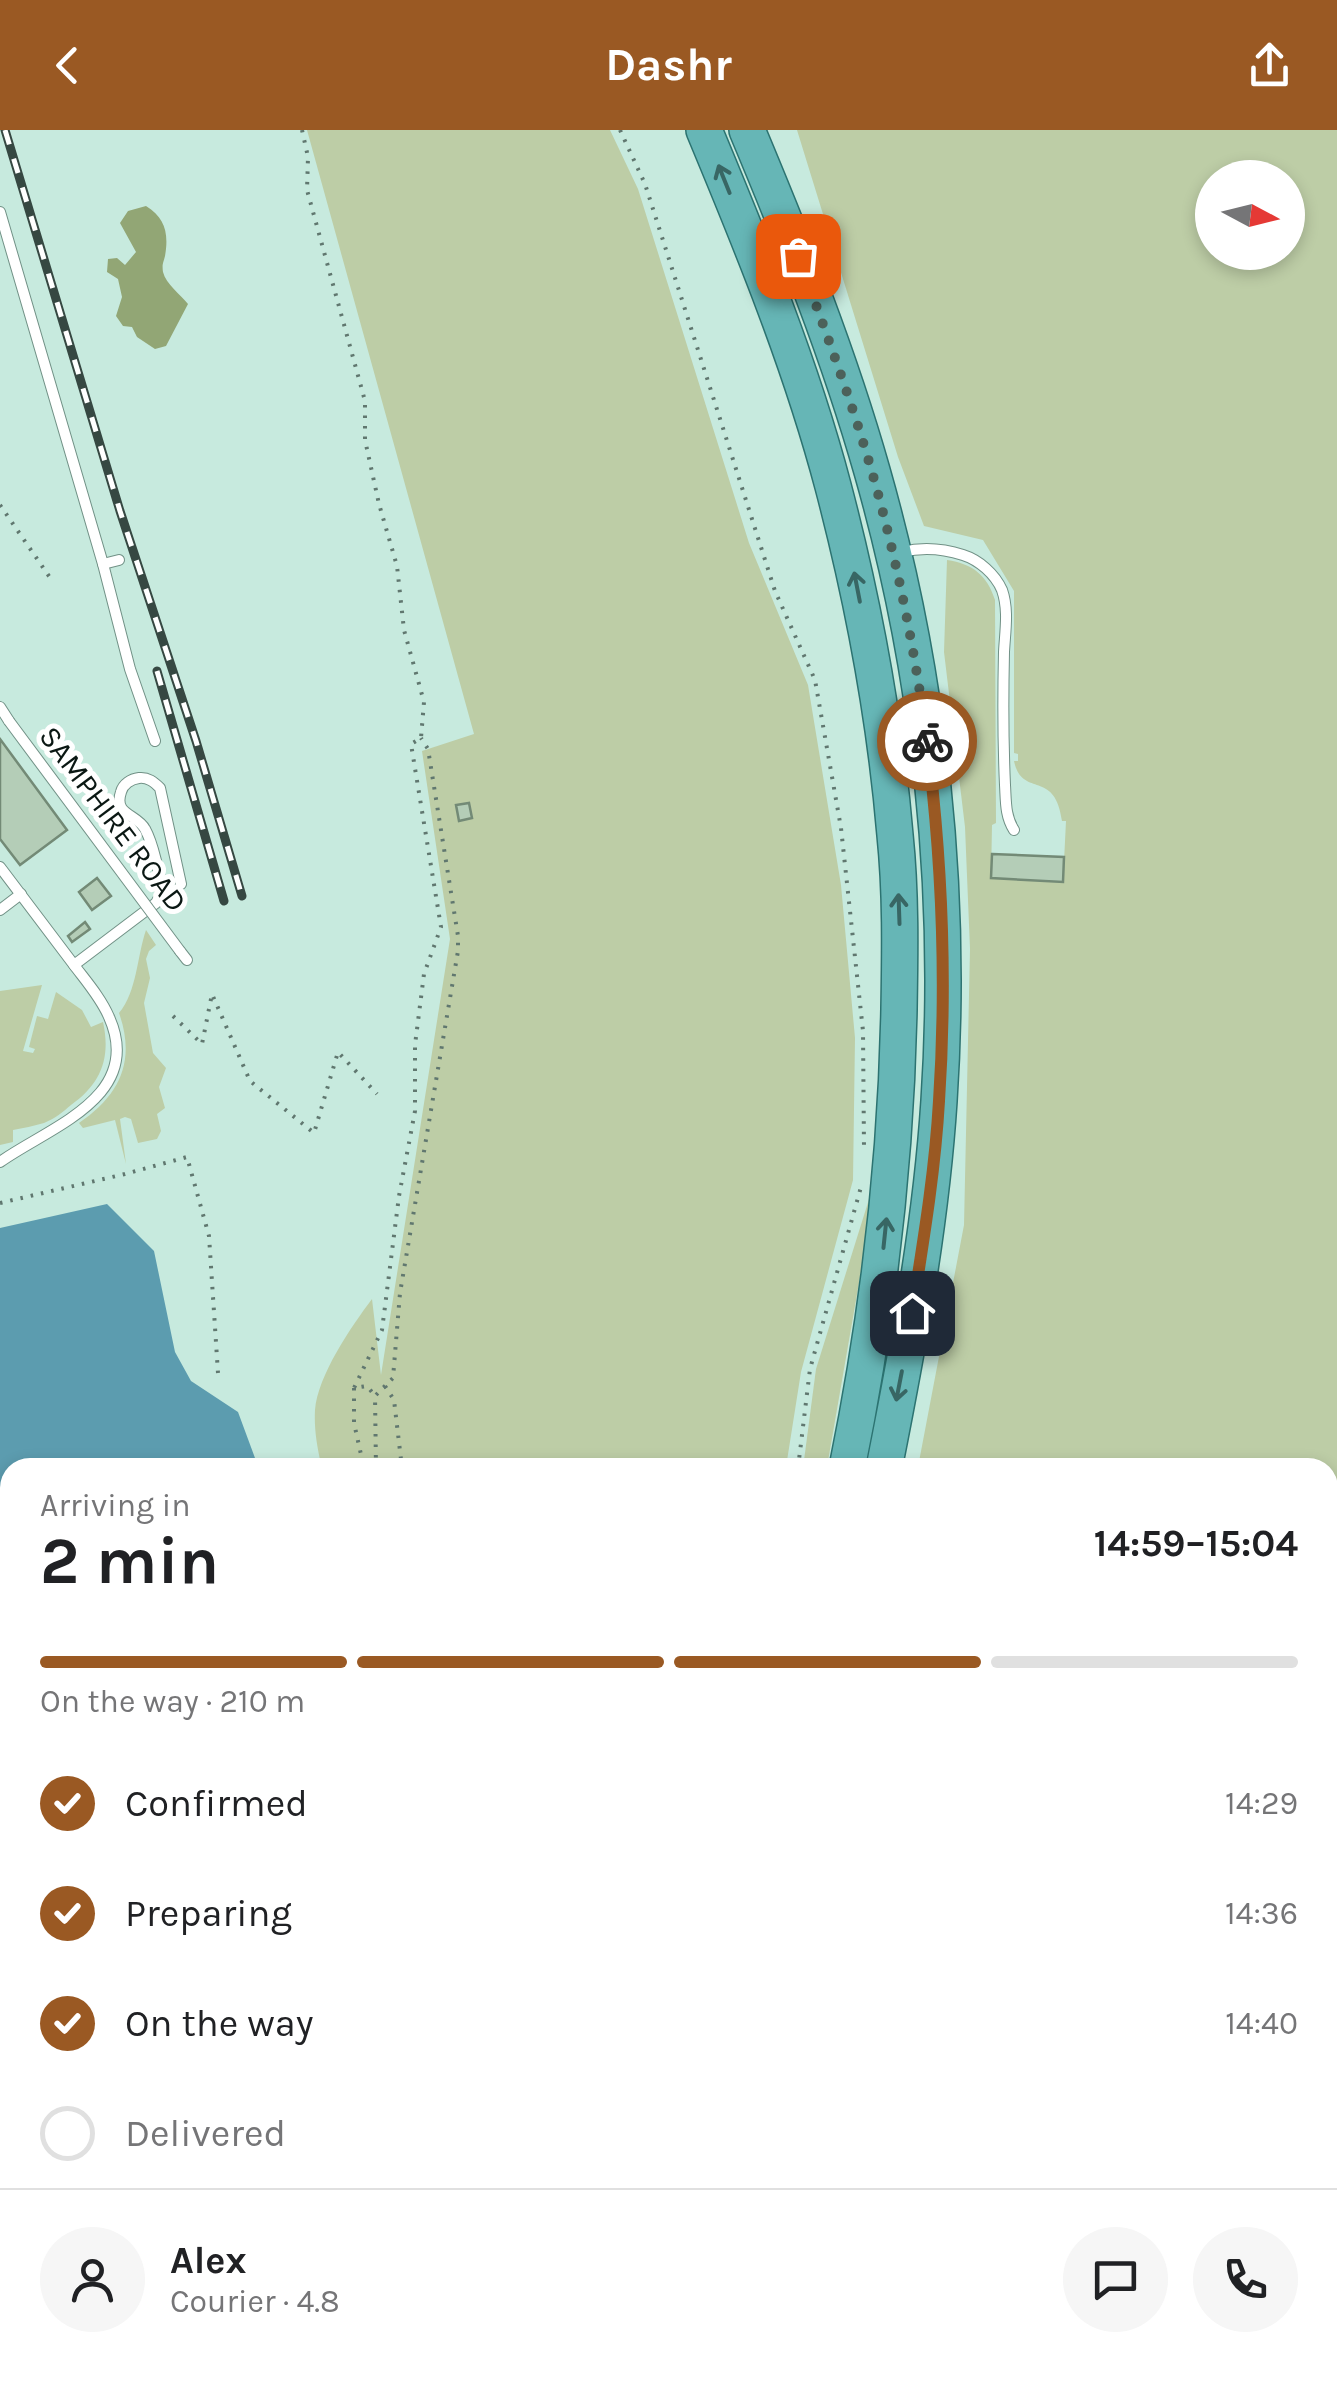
<!DOCTYPE html>
<html lang="en">
<head>
<meta charset="utf-8">
<style>
	:root { --surface:#fff; --page:#f6f6f6; --text:#202124; --muted:#757577; --line:#e0e0e0; --accent:#9a5923 }
	body { margin:0; font-family:Karla,sans-serif; background:var(--page); color:var(--text); height:100vh; display:flex; flex-direction:column; font-size:38px; white-space:nowrap }
	* { box-sizing:border-box; margin:0 }
	p { font-size:32px; color:var(--muted) }
	.icon { flex:none; width:55px; height:55px; fill:none; stroke:currentColor; stroke-width:2; stroke-linecap:round; stroke-linejoin:round }
	.map { position:relative; flex:1; overflow:hidden }
	.panel { position:absolute; left:0px; top:1328px; width:1338px; height:932px; display:flex; flex-direction:column; background:var(--surface); border-radius:30px 30px 0 0; box-shadow:0 5px 15px #0003 }
	.panel>* { flex:none }
	.needle { width:65px; rotate:97deg }
	.tools { position:absolute; left:1195px; top:30px; display:grid; gap:20px }
	.tools a { display:grid; place-items:center; width:110px; height:110px; border-radius:50%; background:var(--surface); box-shadow:0 5px 15px #0003; font-size:50px }
	.pin { position:absolute; display:grid; place-items:center; width:85px; height:85px; color:#fff; margin:-42px; border-radius:20px; box-shadow:0 5px 15px #0006 }
	.courier { position:absolute; display:grid; place-items:center; width:100px; height:100px; margin:-50px; border:8px solid #9a5923; border-radius:50%; background:#fff; color:#222; box-shadow:0 2px 12px #0007 }
	.head em { font-style:normal; font-weight:700 }
	.head div { display:flex; flex-direction:column-reverse }
	.head { display:flex; align-items:center; justify-content:space-between; height:170px; padding:0 40px }
	h1 { font-size:65px; font-weight:700; line-height:75px }
	.bar { display:grid; grid-template-columns:repeat(4,1fr); gap:15px 10px; align-content:center; height:120px; padding:0 40px }
	.bar i { height:12px; border-radius:8px; background:var(--line) }
	.bar .active { background:var(--accent) }
	.bar p { grid-column:span 4 }
	.line { display:flex; align-items:center; gap:25px; padding:0 40px; border-top:2px solid var(--line) }
	.line div { flex:1 }
	.round { display:grid; place-items:center; flex:none; width:105px; height:105px; border-radius:52px; background:var(--page) }
	ol { padding:0 40px; list-style:none }
	li { display:flex; align-items:center; gap:30px; height:110px }
	li p { margin-inline-start:auto }
	li .icon { padding:10px; border-radius:50%; background:var(--accent); color:#fff; stroke-width:4 }
	li:last-child { color:var(--muted) }
	li i { width:55px; height:55px; border:5px solid var(--line); border-radius:50% }
	header { display:flex; justify-content:space-between; align-items:center; height:130px; padding:0 40px; background:var(--accent); color:#fff; font-size:45px; font-weight:700 }
	.map>svg:first-child { display:block }
</style>
</head>
<body>
<header><svg class="icon" aria-label="back" viewBox="0 0 24 24"><path d="M15 5l-7 7 7 7"/></svg>Dashr<svg class="icon" aria-label="share" viewBox="0 0 24 24"><path d="M12 15V3M7 8l5-5 5 5M5 13v7h14v-7"/></svg></header>
<div class="map">
<svg width="1337" height="2258" viewBox="0 0 1337 2258">
	<rect width="100%" height="100%" fill="#c7eade"/>
	<g fill="#bdcda6" fill-rule="evenodd">
		<path d="M307 0H610L638 59 749 413 808 555 841 755 855 908 853 1050 801 1242 786 1337 324 1338 321 1334C317 1316 314 1299 315 1280 318 1245 351 1197 372 1169L381 1245 450 809 422 621 474 604Z"/>
		<path d="M797 0H1337V2135L1328 2136V1338L918 1337 964 1095 970 819 965 697 944 522 947 430C973 434 987 445 995 470L996 693 992 695 991 748 1063 752 1066 691H1062C1055 638 1022 669 1014 631H1018V624L1014 623V461L983 410 924 396 898 327ZM1212 48H1288V122H1212Z"/>
		<path d="M146 800 156 815 149 821 146 829 150 848 144 873 153 923 166 938 159 957 165 978 157 984 161 1001 157 1009 138 1013 131 989 125 987 120 989 126 1034 115 990 83 998 79 993C120 965 136 931 119 883 137 862 137 826 146 800Z"/>
		<path d="M42 855 23 921 33 923 35 919 29 917 37 886 48 889 56 862 82 880 91 897 103 892C111 928 101 954 71 975 63 982 54 989 44 993 34 996 23 998 13 1000V1012L0 1015V861Z"/>
		<polygon points="870,1066 865,1118 827,1337 803,1338 816,1239"/>
		<polygon points="404,2250 702,2250 703,2258 408,2258"/>
	</g>
	<path fill="#92a675" d="M146 76C165 88 169 103 165 126 163 134 162 134 163 142 166 154 180 164 188 174L166 216 155 219 137 207 132 197 123 196 116 186 122 167 118 149 107 142 108 129 117 128 125 135 136 122 120 93 128 81Z"/>
	<polygon fill="#5c9caf" points="107,1074 154,1121 175,1222 191,1251 238,1282 255,1328 253,1338 10,1338 10,2250 319,2250 320,2258 0,2258 0,1098"/>
	<g fill="#b4cdb7" stroke="#738a76" stroke-width="2.5">
		<polygon points="0,609 67,700 20,735 0,709"/>
		<polygon points="469,673 472,688 459,691 456,675"/>
		<polygon points="992,724 1064,727 1063,752 991,748"/>
		<polygon points="97,748 111,766 92,780 79,762"/>
		<polygon points="85,792 90,799 72,812 68,806"/>
		<polygon points="1328,2184 1331,2189 1337,2184 1337,2233 1328,2221"/>
		<polygon points="1337,2233 1337,2258 1325,2258 1319,2250 1328,2250 1328,2241"/>
	</g>
	<g fill="none" stroke-linecap="round" stroke-linejoin="round">
		<g stroke="#719186" stroke-width="12">
			<g id="service">
				<polyline points="0,82 103,434 130,539 155,611"/>
				<path d="M902 422C923 417 941 418 963 425 979 430 995 444 1002 460 1009 480 1005 502 1004 522 1003 566 1003 611 1005 655 1006 671 1005 686 1014 700"/>
				<polyline points="103,434 119,430"/>
				<polyline points="0,577 9,591"/>
				<polyline points="0,737 74,835"/>
				<polyline points="0,780 21,764"/>
				<polyline points="180,821 187,830"/>
				<path d="M0 1032C49 997 145 967 109 887 101 868 86 851 74 835L156 773 162 762C160 746 153 713 145 699 137 684 113 685 121 662 123 654 131 649 139 648 148 647 154 652 160 658L181 754"/>
			</g>
		</g>
		<g stroke="#719186" stroke-width="22">
			<g id="minor">
				<polyline points="856,2250 858,2258"/>
				<polyline points="1038,2250 1052,2258"/>
			</g>
		</g>
		<g stroke="#2c7371" stroke-width="38">
			<g id="trunk">
				<path d="M704 0C752 115 801 235 833 356 863 470 885 587 895 705 901 763 900 821 899 879 896 1034 878 1186 847 1338"/>
				<path d="M747 0C794 112 839 225 872 341 930 544 953 760 939 971 931 1094 908 1217 884 1338"/>
				<polyline points="730,2250 731,2258"/>
				<polyline points="773,2250 774,2258"/>
			</g>
		</g>
		<g stroke="#60776f" stroke-width="4" stroke-dasharray="2.5 8" stroke-linecap="butt">
			<polyline points="302,0 308,27 307,60 365,271 365,310 379,374 397,436 404,500 424,572 421,608 411,614 441,797 424,844 415,915 415,981 399,1066 382,1200 354,1258 367,1256 375,1266"/>
			<polyline points="620,0 645,54 775,461 815,550 841,698 863,901 864,1018"/>
			<polyline points="0,375 53,452"/>
			<polyline points="173,886 202,914 212,864 250,951 314,1003 338,922 377,964"/>
			<polyline points="0,1073 125,1044 187,1027 209,1106 218,1243"/>
			<polyline points="385,1256 394,1270 402,1338"/>
			<polyline points="354,1258 354,1293 364,1338"/>
			<polyline points="376,1338 375,1266 393,1248 400,1163 458,821 458,806 428,619 421,608"/>
			<polyline points="798,1338 810,1239 861,1057"/>
			<polyline points="1328,1931 1337,1928"/>
			<polyline points="1328,1949 1337,1946"/>
			<polyline points="429,2250 429,2258"/>
			<polyline points="457,2250 459,2258"/>
			<polyline points="597,2250 599,2258"/>
			<polyline points="686,2250 687,2258"/>
		</g>
		<use href="#service" stroke="#fff" stroke-width="10"/>
		<use href="#minor" stroke="#fff" stroke-width="20"/>
		<use href="#trunk" stroke="#66b6b6" stroke-width="35"/>
		<g stroke="#364842" stroke-width="9">
			<g id="rail">
				<polyline points="5,0 120,381 196,611 242,766"/>
				<polyline points="157,541 224,771"/>
			</g>
		</g>
		<use href="#rail" stroke="#fff" stroke-width="5" stroke-dasharray="15" stroke-linecap="butt"/>
		<g stroke="#719186" stroke-width="12" stroke-linecap="butt">
			<polyline id="service-bridge" points="9,591 180,821"/>
		</g>
		<use href="#service-bridge" stroke="#fff" stroke-width="10"/>
	</g>
	<defs><path id="oneway-shaft" d="M-6 0H5M1.5-3L5.5 0L1.5 3" fill="none" stroke-width="1.6" stroke-linecap="round" stroke-linejoin="round" transform="scale(2.5)"/></defs>
	<g stroke="#386664">
		<use href="#oneway-shaft" transform="translate(724 49) rotate(-112)"/>
		<use href="#oneway-shaft" transform="translate(857 457) rotate(-101)"/>
		<use href="#oneway-shaft" transform="translate(899 779) rotate(-92)"/>
		<use href="#oneway-shaft" transform="translate(885 1103) rotate(-84)"/>
		<use href="#oneway-shaft" transform="translate(899 1256) rotate(101)"/>
	</g>
	<g fill="none" stroke-linecap="round" stroke-linejoin="round">
		<path stroke="#4c615a" stroke-width="10" stroke-dasharray="0 18" d="M798 126C824 197 851 269 872 342 897 430 915 521 927 611"/>
		<path stroke="#9a5923" stroke-width="12" d="M912 1183C923 1113 935 1042 939 971 947 851 942 730 927 611"/>
	</g>
	<g text-anchor="middle" stroke-width="10" stroke-linejoin="round" paint-order="stroke">
		<g font-size="30" fill="#0a1713" stroke="#fff">
			<text transform="translate(113 689) rotate(53)" y="10">SAMPHIRE ROAD</text>
		</g>
	</g>
</svg>
<div class="tools">
<a><svg class="needle" viewBox="-14 -14 28 28"><path d="M0-13l5 13h-10z" fill="#e53935"/><path d="M0 13l5-13h-10z" fill="#757577"/></svg></a>
</div>
<div class="pin" style="left:798px;top:126px;background:#ea580c"><svg class="icon" aria-label="bag" viewBox="0 0 24 24"><path d="M5 8h14l-1 12H6zM9 8a3 3 0 0 1 6 0"/></svg></div>
<div class="pin" style="left:912px;top:1183px;background:#1f2937"><svg class="icon" aria-label="home" viewBox="0 0 24 24"><path d="M3 11l9-7 9 7M6 9v11h12V9"/></svg></div>
<div class="courier" style="left:927px;top:611px"><svg class="icon" aria-label="bike" viewBox="0 0 24 24"><circle cx="6" cy="16" r="4"/><circle cx="18" cy="16" r="4"/><path d="M6 16l4-8h5l3 8M10 8l3 8H6M13 5h3"/></svg></div>
<section class="panel">
<div class="head"><div><h1>2 min</h1><p>Arriving in</p></div><em>14:59–15:04</em></div>
<div class="bar"><i class="active"></i><i class="active"></i><i class="active"></i><i></i><p>On the way · 210 m</p></div>
<ol>
<li><svg class="icon" aria-label="check" viewBox="0 0 24 24"><path d="M5 12l5 5 9-10"/></svg>Confirmed<p>14:29</p></li>
<li><svg class="icon" aria-label="check" viewBox="0 0 24 24"><path d="M5 12l5 5 9-10"/></svg>Preparing<p>14:36</p></li>
<li><svg class="icon" aria-label="check" viewBox="0 0 24 24"><path d="M5 12l5 5 9-10"/></svg>On the way<p>14:40</p></li>
<li><i></i>Delivered</li>
</ol>
<div class="line" style="height:180px"><a class="round"><svg class="icon" aria-label="person" viewBox="0 0 24 24"><circle cx="12" cy="8" r="4"/><path d="M4 21q1-7 8-7t8 7"/></svg></a><div><b>Alex</b><p>Courier · 4.8</p></div><a class="round"><svg class="icon" aria-label="chat" viewBox="0 0 24 24"><path d="M4 5h16v11H9l-5 4z"/></svg></a><a class="round"><svg class="icon" aria-label="phone" viewBox="0 0 24 24"><path d="M5 4h4l2 5-3 2q2 4 5 5l2-3 5 2v4C11 20 4 13 5 4z"/></svg></a></div>
</section>
</div>
</body>
</html>
